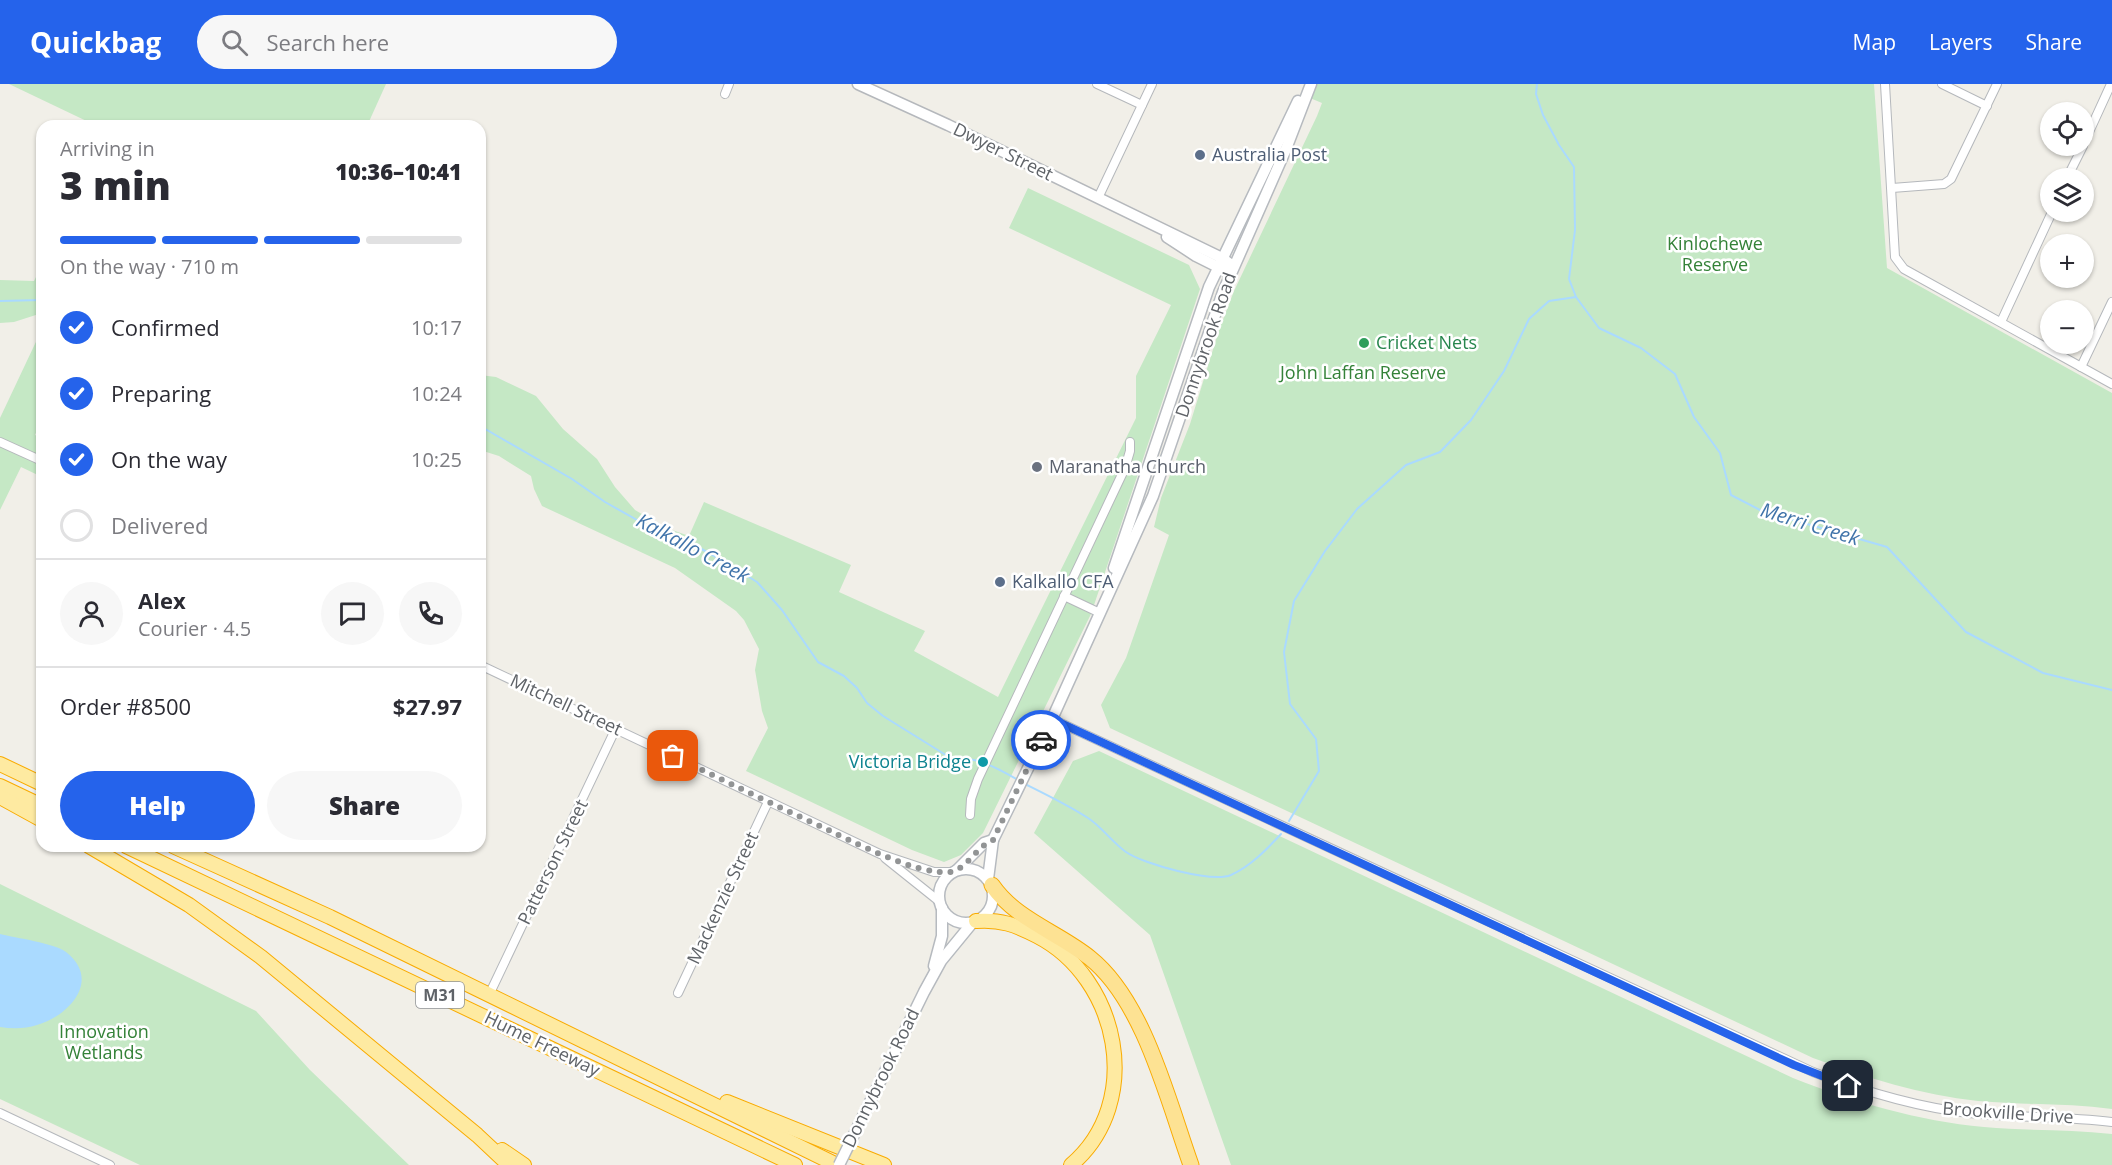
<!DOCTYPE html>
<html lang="en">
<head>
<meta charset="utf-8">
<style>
	:root { --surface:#fff; --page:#f7f7f7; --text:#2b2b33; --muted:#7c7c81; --line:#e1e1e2; --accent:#2563eb }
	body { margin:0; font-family:"Open Sans",sans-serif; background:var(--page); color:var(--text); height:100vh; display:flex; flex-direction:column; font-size:22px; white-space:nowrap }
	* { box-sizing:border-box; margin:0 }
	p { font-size:20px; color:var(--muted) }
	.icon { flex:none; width:33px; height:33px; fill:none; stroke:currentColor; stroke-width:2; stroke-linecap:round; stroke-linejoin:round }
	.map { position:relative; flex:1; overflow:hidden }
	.panel { position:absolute; left:36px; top:36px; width:450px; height:732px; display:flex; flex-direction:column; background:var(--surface); border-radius:18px; box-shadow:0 2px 4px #0004 }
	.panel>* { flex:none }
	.buttons { position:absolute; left:2040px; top:18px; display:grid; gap:12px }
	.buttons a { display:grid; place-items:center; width:54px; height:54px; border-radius:50%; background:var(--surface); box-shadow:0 2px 4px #0004; font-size:30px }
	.pin { position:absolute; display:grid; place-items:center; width:51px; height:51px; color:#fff; margin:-26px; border-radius:12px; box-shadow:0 3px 9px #0006 }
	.courier { position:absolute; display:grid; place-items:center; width:60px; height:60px; margin:-30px; border:4px solid #2563eb; border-radius:50%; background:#fff; color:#222; box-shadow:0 2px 8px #0007 }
	.summary em { font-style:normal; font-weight:800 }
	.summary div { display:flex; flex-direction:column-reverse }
	.summary { display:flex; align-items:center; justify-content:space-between; height:102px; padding:0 24px }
	h1 { font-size:39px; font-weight:800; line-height:45px }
	.bar { display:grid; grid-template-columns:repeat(4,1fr); gap:9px 6px; align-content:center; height:72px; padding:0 24px }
	.bar i { height:8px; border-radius:4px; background:var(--line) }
	.bar .on { background:var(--accent) }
	.bar p { grid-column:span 4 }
	.line { display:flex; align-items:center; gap:15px; padding:0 24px; border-top:2px solid var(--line) }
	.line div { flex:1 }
	.round { display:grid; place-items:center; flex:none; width:63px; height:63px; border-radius:32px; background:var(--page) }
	ol { padding:0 24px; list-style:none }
	li { display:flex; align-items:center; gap:18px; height:66px }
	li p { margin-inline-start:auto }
	li .icon { padding:6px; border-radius:50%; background:var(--accent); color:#fff; stroke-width:4 }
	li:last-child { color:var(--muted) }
	li i { width:33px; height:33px; border:3px solid var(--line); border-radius:50% }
	.cta { display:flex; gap:12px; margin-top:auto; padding:12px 24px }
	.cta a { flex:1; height:69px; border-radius:36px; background:var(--accent); color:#fff; font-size:24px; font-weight:800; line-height:69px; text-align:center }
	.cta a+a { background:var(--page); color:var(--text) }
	header { display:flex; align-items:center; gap:36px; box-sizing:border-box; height:84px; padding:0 30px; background:var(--accent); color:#fff }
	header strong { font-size:28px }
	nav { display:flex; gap:33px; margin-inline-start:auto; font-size:21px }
	.search { width:420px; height:54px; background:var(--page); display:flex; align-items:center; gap:15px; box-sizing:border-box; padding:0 21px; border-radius:33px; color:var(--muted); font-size:22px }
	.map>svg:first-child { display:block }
</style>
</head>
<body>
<header>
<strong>Quickbag</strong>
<div class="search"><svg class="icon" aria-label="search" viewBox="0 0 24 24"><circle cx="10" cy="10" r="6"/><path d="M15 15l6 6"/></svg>Search here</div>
<nav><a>Map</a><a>Layers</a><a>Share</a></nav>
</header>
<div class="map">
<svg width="2112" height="1081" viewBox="0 0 2112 1081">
	<rect width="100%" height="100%" fill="#f1efe8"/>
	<g fill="#c5e8c5">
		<polygon points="9,0 386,0 367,42 97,42"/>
		<path d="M1317 0H1874L1887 184 2112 309V1025C2068 1019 2023 1021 1978 1017 1921 1011 1867 994 1813 974L1110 644 1101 621 1126 574 1169 451 1154 443 1161 414 1190 340 1219 246 1234 207 1317 32 1322 19 1310 14Z"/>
		<polygon points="1028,104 1189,181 1200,205 1091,530 983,749 961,771 944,778 912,766 746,687 768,644 762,627 755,586 759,565 744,536 736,527 675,484 542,422 534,405 531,392 499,372 480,366 480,291 496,293 536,312 563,345 597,375 615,403 635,426 664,443 689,452 704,418 851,481 839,508 925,547 914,567 998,613 1136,334 1136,292 1171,221 1009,144"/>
		<polygon points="42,181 42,229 14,238 0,239 0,196 34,197"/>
		<polygon points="42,245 42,336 35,351 42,354 42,393 21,383 0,426 0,334"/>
		<path d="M1099 667 1793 994C1854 1018 1918 1037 1984 1043 2026 1047 2069 1045 2112 1050V1081H1231L1150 851 1034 749 1073 677Z"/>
		<polygon points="0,800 256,927 310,986 409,1081 140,1081 0,1015"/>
	</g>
	<path fill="#aadaff" d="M0 850C16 854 54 859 66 868 102 896 69 932 37 941 25 945 12 945 0 943Z"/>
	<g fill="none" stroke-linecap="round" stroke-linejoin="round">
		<g stroke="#aadaff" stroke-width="2">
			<polyline points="1537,0 1536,10 1543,31 1559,61 1574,83 1575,146 1569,195 1576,213 1599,244 1641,264 1675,290 1694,333 1720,369 1731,411 1762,427 1887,463 1966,548 2043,589 2112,606"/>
			<polyline points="0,217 42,216"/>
			<path d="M480 342 572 395 605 418 653 445 694 461 720 475 757 498 782 526 818 578 844 592 857 604 867 619 883 632 949 673C959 676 968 674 978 677 992 681 1006 689 1018 696"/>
			<path d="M1023 699C1045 710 1068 721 1088 734 1102 743 1112 758 1126 768 1143 780 1212 799 1231 791 1251 782 1267 765 1281 750"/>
			<polyline points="1289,737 1319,687 1316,655 1290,620 1284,568 1294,517 1325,467 1357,425 1406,381 1440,368 1471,336 1504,287 1529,235 1549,217 1576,213"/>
		</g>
		<g stroke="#b5b8bc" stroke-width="10">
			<g id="minor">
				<polyline points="1097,0 1142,21"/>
				<polyline points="1885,0 1895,173 1904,185 2112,300"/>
				<polyline points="1942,0 1987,22"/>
				<polyline points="725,10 729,0"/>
				<polyline points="2084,59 2111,0"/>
				<polyline points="2067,94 2083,62"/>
				<polyline points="1892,104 1944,100 1951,95 1997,0"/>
				<polyline points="1098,114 1152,0"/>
				<polyline points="2001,238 2052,128"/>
				<polyline points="2081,283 2112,218"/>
				<polyline points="0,358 42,377"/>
				<polyline points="1064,512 1100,529"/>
				<polyline points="480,581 880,770 934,788 952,788"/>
				<path d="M1052 635 1813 988C1863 1007 1915 1023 1969 1029 2017 1034 2065 1032 2112 1038"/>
				<polyline points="970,731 971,715 978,695 1125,384 1130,367 1130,358"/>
				<polyline points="885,774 940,818"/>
				<polyline points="678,909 768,718"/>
				<polyline points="489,911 616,644"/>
				<polyline points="0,1029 110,1081"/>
			</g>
		</g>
		<g stroke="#b5b8bc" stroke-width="13">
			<g id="tertiary">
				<polyline points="858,0 948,41 1222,174 1229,179 1231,189"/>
				<polyline points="1167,153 1196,172 1226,187"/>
			</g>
		</g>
		<g stroke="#b6babf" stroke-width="13">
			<g id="secondary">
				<polyline points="1114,484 1209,203 1298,17"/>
				<circle cx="966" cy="812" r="27"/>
				<polyline points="957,786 984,759 993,756"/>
				<polyline points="988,795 993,756 1052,635 1153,412 1223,208 1286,65 1311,0"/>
				<polyline points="934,882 942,852 942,824"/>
				<polyline points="871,1016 924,908 941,877 973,838"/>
			</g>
		</g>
		<g stroke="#f9ab00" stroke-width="16">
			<g id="trunk">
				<polyline points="0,680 42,700"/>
				<polyline points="0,702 42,722"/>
				<polyline points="0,713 42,736"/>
				<polyline points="89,762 189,821 261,873 477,1051 509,1081"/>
				<polyline points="126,762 795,1081"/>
				<polyline points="173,762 330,833 837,1081"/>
				<path d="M976 837C1000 835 1016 841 1037 852 1119 894 1145 1018 1071 1081"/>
				<polyline points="727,1018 884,1081"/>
				<polyline points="502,1066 524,1081"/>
			</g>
		</g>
		<g stroke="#f9ab00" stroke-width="17">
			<path id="motorway" d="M992 801C1016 836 1058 848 1090 874 1144 917 1168 1017 1191 1081"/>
		</g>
		<use href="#minor" stroke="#fff" stroke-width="8"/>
		<use href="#tertiary" stroke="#fff" stroke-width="10"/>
		<use href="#secondary" stroke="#fff" stroke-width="10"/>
		<use href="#trunk" stroke="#feeaa1" stroke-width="14"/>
		<use href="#motorway" stroke="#fde293" stroke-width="15"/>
		<g stroke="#b6babf" stroke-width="13" stroke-linecap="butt">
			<polyline id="secondary-bridge" points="839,1081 871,1016"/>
		</g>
		<use href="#secondary-bridge" stroke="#fff" stroke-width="10"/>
	</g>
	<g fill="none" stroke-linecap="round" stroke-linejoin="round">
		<path stroke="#929495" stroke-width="6" stroke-dasharray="0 10.8" d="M673 672C723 696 772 720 822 743 852 757 918 792 950 788 966 786 977 762 993 756L1041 656"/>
		<polyline stroke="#2563eb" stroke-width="8" points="1041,656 1052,635 1794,981 1848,1002"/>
	</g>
	<g fill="#5c6f8a" stroke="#fff" stroke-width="2">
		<circle cx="1200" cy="71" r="6"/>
		<circle cx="1000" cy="498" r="6"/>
	</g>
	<circle fill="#2e9e5b" stroke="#fff" stroke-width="2" cx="1364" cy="259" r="6"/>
	<circle fill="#6b7280" stroke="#fff" stroke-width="2" cx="1037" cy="383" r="6"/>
	<circle fill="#0f9aa8" stroke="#fff" stroke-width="2" cx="983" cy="678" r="6"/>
	<g text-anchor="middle" stroke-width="5" stroke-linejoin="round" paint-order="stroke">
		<rect fill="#fff" stroke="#8f9295" stroke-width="1.5" x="416" y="898" width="48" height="26" rx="4.5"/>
		<g font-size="16" font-weight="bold" fill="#5f6368">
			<text x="440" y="917">M31</text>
		</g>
		<g font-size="18" fill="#5f6368" stroke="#fff">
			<text transform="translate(1003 68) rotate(26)" y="6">Dwyer Street</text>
			<text transform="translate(1206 261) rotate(-71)" y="6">Donnybrook Road</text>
			<text transform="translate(566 621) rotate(25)" y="6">Mitchell Street</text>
			<text transform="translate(553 778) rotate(-64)" y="6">Patterson Street</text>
			<text transform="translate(723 814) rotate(-65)" y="6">Mackenzie Street</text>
			<text transform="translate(542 960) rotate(26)" y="6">Hume Freeway</text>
			<text transform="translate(881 994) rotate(-64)" y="6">Donnybrook Road</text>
			<text transform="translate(2008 1029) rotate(4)" y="6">Brookville Drive</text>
		</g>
		<g font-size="18" fill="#4e5e75" stroke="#fff" text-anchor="start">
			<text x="1212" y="77">Australia Post</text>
			<text x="1012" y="504">Kalkallo CFA</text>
		</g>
		<g font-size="18" fill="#348238" stroke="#fff">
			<text x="1715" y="166">Kinlochewe<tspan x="1715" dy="21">Reserve</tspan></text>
			<text x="1363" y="295">John Laffan Reserve</text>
			<text x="104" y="954">Innovation<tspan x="104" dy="21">Wetlands</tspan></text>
		</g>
		<g font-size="18" fill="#27864d" stroke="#fff" text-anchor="start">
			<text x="1376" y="265">Cricket Nets</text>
		</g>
		<g font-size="18" fill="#5b616d" stroke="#fff" text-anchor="start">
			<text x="1049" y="389">Maranatha Church</text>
		</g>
		<g font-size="18" fill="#0d838f" stroke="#fff" text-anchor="end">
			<text x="971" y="684">Victoria Bridge</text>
		</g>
		<g font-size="20" font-style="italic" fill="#4174aa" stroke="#fff">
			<text transform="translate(1810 440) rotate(17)" y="7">Merri Creek</text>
			<text transform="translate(693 464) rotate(28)" y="7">Kalkallo Creek</text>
		</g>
	</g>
</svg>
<div class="buttons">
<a><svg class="icon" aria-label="locate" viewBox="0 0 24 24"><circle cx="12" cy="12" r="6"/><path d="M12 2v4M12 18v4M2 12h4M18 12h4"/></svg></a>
<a><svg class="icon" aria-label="layers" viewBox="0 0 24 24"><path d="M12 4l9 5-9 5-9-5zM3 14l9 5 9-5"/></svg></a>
<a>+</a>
<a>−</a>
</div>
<div class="pin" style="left:673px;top:672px;background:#ea580c"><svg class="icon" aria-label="bag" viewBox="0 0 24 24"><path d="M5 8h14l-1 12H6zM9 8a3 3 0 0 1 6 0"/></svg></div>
<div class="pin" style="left:1848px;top:1002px;background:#1f2937"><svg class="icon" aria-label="home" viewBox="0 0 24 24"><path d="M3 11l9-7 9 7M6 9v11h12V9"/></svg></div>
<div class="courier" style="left:1041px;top:656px"><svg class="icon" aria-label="car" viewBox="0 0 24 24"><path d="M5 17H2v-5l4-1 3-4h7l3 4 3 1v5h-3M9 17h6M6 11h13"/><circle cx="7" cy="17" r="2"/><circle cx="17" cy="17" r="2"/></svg></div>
<section class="panel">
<div class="summary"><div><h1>3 min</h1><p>Arriving in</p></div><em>10:36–10:41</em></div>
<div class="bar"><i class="on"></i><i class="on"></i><i class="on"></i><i></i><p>On the way · 710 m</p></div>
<ol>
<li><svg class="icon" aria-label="check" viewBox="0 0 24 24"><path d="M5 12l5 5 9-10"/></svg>Confirmed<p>10:17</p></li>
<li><svg class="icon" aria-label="check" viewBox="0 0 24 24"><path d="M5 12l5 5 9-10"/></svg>Preparing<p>10:24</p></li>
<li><svg class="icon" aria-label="check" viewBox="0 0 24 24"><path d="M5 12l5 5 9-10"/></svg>On the way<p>10:25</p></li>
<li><i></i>Delivered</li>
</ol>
<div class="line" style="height:108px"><a class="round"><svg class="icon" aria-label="person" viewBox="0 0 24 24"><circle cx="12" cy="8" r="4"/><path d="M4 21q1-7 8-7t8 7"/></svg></a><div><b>Alex</b><p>Courier · 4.5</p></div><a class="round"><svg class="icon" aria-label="chat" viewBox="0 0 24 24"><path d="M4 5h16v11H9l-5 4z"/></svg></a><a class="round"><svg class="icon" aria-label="phone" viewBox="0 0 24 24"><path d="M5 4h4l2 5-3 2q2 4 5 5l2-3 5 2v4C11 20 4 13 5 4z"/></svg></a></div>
<div class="line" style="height:78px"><div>Order #8500</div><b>$27.97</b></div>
<div class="cta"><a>Help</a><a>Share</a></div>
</section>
</div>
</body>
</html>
